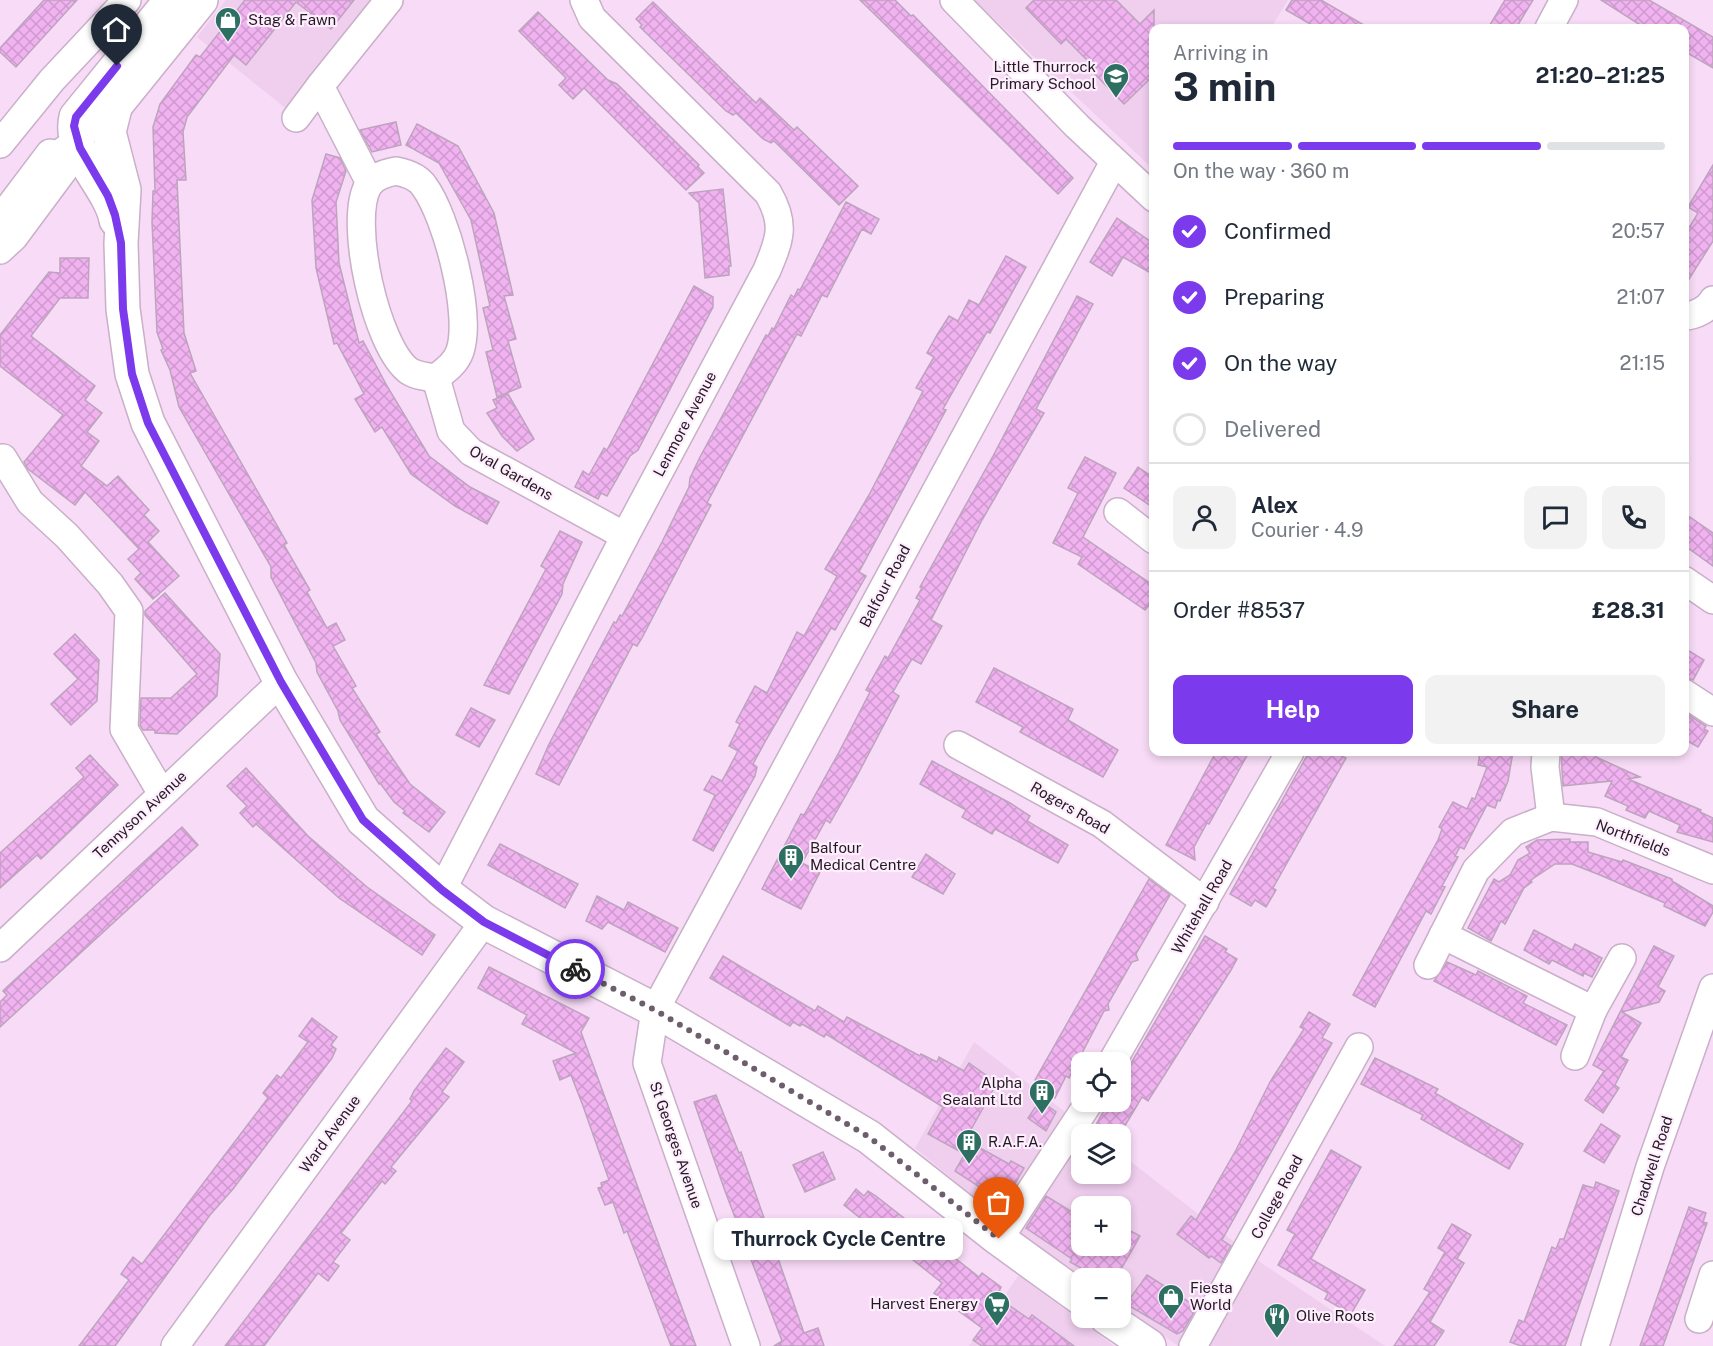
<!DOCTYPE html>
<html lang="en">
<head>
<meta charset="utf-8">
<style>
	:root { --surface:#fff; --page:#f2f2f3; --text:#1f2937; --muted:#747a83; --line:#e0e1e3; --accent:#7c3aed }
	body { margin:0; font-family:"Public Sans",sans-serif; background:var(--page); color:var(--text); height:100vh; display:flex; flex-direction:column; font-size:22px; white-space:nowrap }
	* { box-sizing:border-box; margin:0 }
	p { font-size:20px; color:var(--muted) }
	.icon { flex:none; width:33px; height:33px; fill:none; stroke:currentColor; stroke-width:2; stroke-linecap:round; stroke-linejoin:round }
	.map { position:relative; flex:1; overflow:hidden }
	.side { position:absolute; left:1149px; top:24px; width:540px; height:732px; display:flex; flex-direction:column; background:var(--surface); border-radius:12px; box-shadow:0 3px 9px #0003 }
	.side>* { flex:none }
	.tools { position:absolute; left:1071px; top:1052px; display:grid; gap:12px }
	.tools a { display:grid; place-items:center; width:60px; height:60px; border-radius:12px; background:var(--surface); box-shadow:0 3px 9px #0003; font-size:30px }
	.pin { position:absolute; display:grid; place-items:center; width:51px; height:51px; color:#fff; margin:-62px -26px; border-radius:50% 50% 50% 0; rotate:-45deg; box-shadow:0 0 6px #0007 }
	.pin .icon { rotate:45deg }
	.courier { position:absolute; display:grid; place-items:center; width:60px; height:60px; margin:-30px; border:4px solid #7c3aed; border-radius:50%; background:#fff; color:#222; box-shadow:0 2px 8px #0007 }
	.bubble { position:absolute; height:42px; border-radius:12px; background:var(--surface); box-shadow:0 3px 9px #0003; font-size:20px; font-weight:700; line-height:42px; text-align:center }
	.summary em { font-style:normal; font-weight:700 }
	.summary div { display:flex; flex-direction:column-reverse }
	.summary { display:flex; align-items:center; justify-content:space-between; height:102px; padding:0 24px }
	h1 { font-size:39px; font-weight:700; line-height:45px }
	.bar { display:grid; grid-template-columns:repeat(4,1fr); gap:9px 6px; align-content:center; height:72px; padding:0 24px }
	.bar i { height:8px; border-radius:4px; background:var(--line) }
	.bar .active { background:var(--accent) }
	.bar p { grid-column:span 4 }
	.line { display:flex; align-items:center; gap:15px; padding:0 24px; border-top:2px solid var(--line) }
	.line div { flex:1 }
	.round { display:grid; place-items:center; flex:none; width:63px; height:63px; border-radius:12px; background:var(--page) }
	ol { padding:0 24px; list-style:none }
	li { display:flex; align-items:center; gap:18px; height:66px }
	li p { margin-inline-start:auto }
	li .icon { padding:6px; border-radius:50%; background:var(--accent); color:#fff; stroke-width:4 }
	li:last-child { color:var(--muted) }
	li i { width:33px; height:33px; border:3px solid var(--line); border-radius:50% }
	.primary-button { display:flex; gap:12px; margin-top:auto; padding:12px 24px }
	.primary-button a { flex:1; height:69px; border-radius:12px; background:var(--accent); color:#fff; font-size:24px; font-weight:700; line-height:69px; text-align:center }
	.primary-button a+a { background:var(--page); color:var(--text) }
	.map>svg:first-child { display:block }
</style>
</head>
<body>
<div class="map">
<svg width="1713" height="1346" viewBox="0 0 1713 1346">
	<defs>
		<pattern id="building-cross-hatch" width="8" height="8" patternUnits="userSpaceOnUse" patternTransform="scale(1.5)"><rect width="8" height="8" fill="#f1b3f0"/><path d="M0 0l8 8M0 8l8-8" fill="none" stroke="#ce99ce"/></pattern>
	</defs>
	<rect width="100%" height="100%" fill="#f8dcf7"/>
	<g fill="#efceee" fill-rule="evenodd">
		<polygon points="226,0 394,0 289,111 197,37"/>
		<polygon points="974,0 1288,0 1271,28 1154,28 1153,169"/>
		<path d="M974 1042 1094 1134H1082V1173H1120L1121 1154 1260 1262 1385 1346H1178L1121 1305 1120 1278H1084L998 1217 915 1148ZM1082 1206H1120V1245H1082Z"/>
		<polygon points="1019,1275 1114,1346 969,1346"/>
	</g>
	<g fill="url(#building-cross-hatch)" stroke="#bda4bd" stroke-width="1.5">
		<polygon points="44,0 77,0 16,67 0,52 0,48"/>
		<polygon points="245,0 354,0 331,29 296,2 246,65 234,55 187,117 183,132 186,180 177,180 184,333 196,371 190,373 287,543 284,545 310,590 307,592 327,628 336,623 345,640 333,646 356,686 352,688 380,732 376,734 410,784 445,812 429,832 403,813 405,811 394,802 380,783 379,784 340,720 338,711 317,672 316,663 271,577 271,567 179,407 170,370 161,350 163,349 157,332 152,222 153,191 155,191 153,127 160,104 196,55 200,57"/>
		<polygon points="860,0 895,0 911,16 913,15 1073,178 1058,194"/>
		<polygon points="1034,0 1116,0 1140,24 1154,10 1154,75 1124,104 1092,71 1095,68 1066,39 1061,44 1026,8"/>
		<polygon points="1292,0 1321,0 1369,28 1317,28 1286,10"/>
		<polygon points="1505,0 1533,0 1516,28 1488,28"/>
		<polygon points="1601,0 1649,0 1713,37 1713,68 1684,51 1684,28 1645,28"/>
		<polygon points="653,2 756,103 760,98 794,130 797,127 858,186 839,205 774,141 771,143 763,139 736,113 733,115 726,111 640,27 642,25 636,19"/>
		<polygon points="538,12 608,80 617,84 699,165 698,167 704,173 686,190 584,88 573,99 559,85 566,78 519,31"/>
		<polygon points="396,122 401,145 372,152 360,130"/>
		<polygon points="417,124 458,146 494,213 513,295 504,296 516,339 508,341 521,387 497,397 486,352 493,350 483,308 490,306 471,220 439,163 406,145"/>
		<polygon points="326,154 340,158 346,171 336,202 339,263 359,343 363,341 387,386 429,456 470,487 499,502 487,524 455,506 411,474 382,427 375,432 355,399 364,394 337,343 334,344 316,268 312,200"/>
		<polygon points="1713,165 1713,241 1684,287 1684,236 1698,213 1688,207"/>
		<polygon points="723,189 731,266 729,266 729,275 705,278 699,203 689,193"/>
		<polygon points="846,202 879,219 871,234 862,229 827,297 822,295 801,336 797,334 707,503 711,505 642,638 637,646 633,644 559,785 536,774 549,744 614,622 616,623 620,615 622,616 662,542 689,487 690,478 700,457 766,335 768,336 772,328 774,329 791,295 794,297 798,289 800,290"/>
		<polygon points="1117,218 1154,244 1154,275 1123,257 1112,276 1090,262"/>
		<polygon points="1006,256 1026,267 990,333 987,332 943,409 946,410 859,572 866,576 835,630 831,628 766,740 753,764 757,767 755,776 713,851 693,840 715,795 704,790 712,776 722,781 738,751 729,746 740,724 736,722 755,686 767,693 797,632 804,636 837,576 825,569 869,495 923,391 916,388 934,357 927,353 937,335 949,316 958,321 969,300 979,305"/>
		<polygon points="60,258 89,258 88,298 60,298 31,336 95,386 85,400 102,413 87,432 99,441 81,466 107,486 118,476 149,510 144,515 159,531 148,542 179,576 153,599 135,579 141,573 128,559 139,549 111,519 85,492 75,505 28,469 24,462 63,415 0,366 0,335 49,272 60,273"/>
		<polygon points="694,286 713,297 713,307 638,450 630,456 607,496 601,493 598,499 575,487 583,471 589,475 604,448 607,450"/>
		<polygon points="1077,296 1093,304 1036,409 1044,413 982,520 931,620 942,626 921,664 912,659 893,692 899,696 858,774 830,823 826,820 802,863 820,872 801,909 789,903 762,889 801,814 804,815 838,754 870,692 866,690 885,656 888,658 920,600 916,598 922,588 920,587 993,456"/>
		<polygon points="508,394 534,439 517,451 502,436 487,413 497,408 493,400"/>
		<polygon points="1085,457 1116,473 1083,537 1154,586 1154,599 1145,610 1078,564 1082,557 1053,543 1078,493 1068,488"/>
		<polygon points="1138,467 1154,478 1154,508 1124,488"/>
		<polygon points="1684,513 1713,533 1713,566 1684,545"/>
		<polygon points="560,531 582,542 563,584 562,594 509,694 484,685 546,569 541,566"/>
		<polygon points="165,593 220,654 217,696 177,734 155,733 155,730 143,730 140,725 141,698 171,698 197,674 145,615 145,611"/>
		<polygon points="75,634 99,660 97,701 71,725 51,704 78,679 54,654"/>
		<polygon points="1684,648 1704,660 1693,680 1684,677"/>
		<polygon points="994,668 1073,709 1068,720 1118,750 1103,777 1020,732 1023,727 976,702"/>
		<polygon points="471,708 495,720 479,747 456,735"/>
		<polygon points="1689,715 1706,726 1704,729 1708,731 1698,747 1684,739 1684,722"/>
		<polygon points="1216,752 1249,752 1209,824 1207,823 1194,847 1195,860 1166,845"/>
		<polygon points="1309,752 1334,752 1346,758 1273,888 1276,890 1266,907 1255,900 1251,906 1230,894"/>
		<polygon points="1480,752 1513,752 1508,781 1500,801 1498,800 1495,808 1487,805 1464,849 1460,847 1455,856 1458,857 1442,886 1445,887 1431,914 1426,911 1375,1007 1353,995 1438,840 1442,829 1439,827 1453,802 1467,809 1472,798 1475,799 1487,767 1478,765"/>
		<polygon points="1561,752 1596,752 1596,757 1640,777 1628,779 1701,810 1700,812 1713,818 1713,842 1677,832 1680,825 1649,811 1645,818 1626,810 1628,806 1605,796 1612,781 1563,786"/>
		<polygon points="90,755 118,785 41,859 37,855 0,888 0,853 84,777 76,768"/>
		<polygon points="932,761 1010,803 1030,816 1027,821 1068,845 1058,863 995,829 992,834 962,817 966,810 920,784"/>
		<polygon points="246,768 308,836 367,887 435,935 422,955 339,898 256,824 253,827 240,813 247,806 227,786"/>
		<polygon points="182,827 198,845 0,1027 0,1002 7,995 3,991 8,986"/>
		<polygon points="1570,839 1570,842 1588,842 1588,852 1622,862 1623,860 1672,879 1672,881 1713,906 1713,912 1705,926 1664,906 1665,903 1600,875 1572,864 1555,864 1531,880 1532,882 1524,888 1505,924 1501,921 1491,941 1468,928 1494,879 1499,882 1510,875 1518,860 1530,853 1526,847 1537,840"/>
		<polygon points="500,844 578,884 565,908 488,865"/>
		<polygon points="926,854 955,874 943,894 912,877"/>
		<polygon points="1149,879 1170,895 1136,954 1138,960 1132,962 1108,1004 1109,1010 1104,1011 1069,1078 1066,1076 1055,1098 1041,1090 1044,1085 1035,1080"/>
		<polygon points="597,896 624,910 628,902 678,928 665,952 608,922 602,929 586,921"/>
		<polygon points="1534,930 1572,950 1575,944 1602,958 1592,977 1584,973 1583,976 1552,960 1549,964 1524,950"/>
		<polygon points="1205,936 1227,949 1225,952 1237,959 1231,970 1148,1101 1142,1097 1120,1134 1091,1134 1109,1101 1120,1101 1120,1082"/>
		<polygon points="1654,946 1674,956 1658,987 1665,991 1659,1002 1622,1012 1641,1023 1621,1057 1628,1060 1615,1085 1619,1088 1603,1113 1585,1100 1604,1071 1593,1065"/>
		<polygon points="723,956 815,1011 818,1006 844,1022 847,1017 920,1056 921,1054 937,1062 939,1057 964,1071 969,1063 997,1083 959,1151 928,1134 943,1107 826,1034 824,1037 802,1024 800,1026 793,1022 790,1026 710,978"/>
		<polygon points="1447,962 1476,975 1478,971 1527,996 1523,1003 1567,1025 1556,1045 1434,981"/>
		<polygon points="489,967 589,1018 581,1032 696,1346 671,1346 627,1231 624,1233 613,1202 605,1205 598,1188 602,1187 601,1183 609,1180 583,1106 571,1075 560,1080 553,1061 576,1053 522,1024 527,1015 478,988"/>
		<polygon points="1309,1012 1330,1024 1322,1038 1332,1043 1222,1240 1231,1246 1221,1263 1211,1256 1209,1258 1177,1234 1191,1216 1196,1220 1236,1150 1270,1082 1304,1029 1300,1027"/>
		<polygon points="312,1018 337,1037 331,1045 336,1049 332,1058 233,1189 210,1215 115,1346 79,1346 129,1280 121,1274 133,1257 142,1264 268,1098 263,1093 277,1075 281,1078 308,1042 299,1036"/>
		<polygon points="446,1048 464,1062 442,1092 449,1097 391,1167 396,1171 385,1184 382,1181 341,1233 350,1240 333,1262 339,1266 328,1281 318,1273 264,1346 225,1346 412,1101 410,1099 414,1091"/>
		<polygon points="1375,1058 1438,1089 1435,1093 1523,1144 1509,1169 1421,1119 1423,1115 1361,1084"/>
		<polygon points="716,1095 739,1153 741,1152 804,1333 818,1328 824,1346 774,1346 782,1341 725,1191 694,1102"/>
		<polygon points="1040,1100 1056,1112 1046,1131 1028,1118"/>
		<polygon points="1601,1124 1620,1136 1604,1163 1584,1151"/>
		<polygon points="971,1143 1009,1164 1011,1161 1024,1168 1004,1203 955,1171"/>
		<polygon points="1331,1150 1361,1167 1311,1259 1365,1290 1351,1314 1325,1299 1328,1293 1278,1265 1295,1234 1287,1230"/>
		<polygon points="823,1152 835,1179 805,1192 793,1165"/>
		<polygon points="1596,1182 1619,1191 1565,1346 1521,1346 1510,1342 1519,1320 1524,1322 1552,1247 1556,1249 1560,1239 1564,1239 1583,1185 1594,1188"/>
		<polygon points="856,1189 864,1196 868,1191 876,1196 979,1277 982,1273 1001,1287 997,1297 1029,1319 1032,1315 1074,1346 982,1346 973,1340 982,1328 934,1293 942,1283 844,1205"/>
		<polygon points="1046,1196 1082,1218 1082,1245 1093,1245 1103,1251 1107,1245 1120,1245 1120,1225 1140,1236 1116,1278 1099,1278 1070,1262 1072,1259 1026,1228"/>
		<polygon points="1689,1207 1706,1213 1703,1222 1707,1223 1700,1243 1663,1346 1640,1346"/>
		<polygon points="1452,1224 1471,1235 1457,1259 1454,1257 1464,1263 1430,1322 1444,1331 1434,1346 1394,1346 1430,1292 1424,1289 1445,1252 1438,1248"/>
		<polygon points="1147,1275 1197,1307 1183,1331 1177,1334 1126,1304"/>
	</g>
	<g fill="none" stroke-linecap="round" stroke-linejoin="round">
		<g stroke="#c9afc8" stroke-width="30">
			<g id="minor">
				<polyline points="954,0 1077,126 1154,198"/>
				<polyline points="1549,28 1564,0"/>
				<polyline points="320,86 389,0"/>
				<polyline points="296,118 320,86 370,183"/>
				<polyline points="0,144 52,80 127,0"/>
				<path d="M396 171C406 173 418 177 424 186 447 217 472 314 460 351 456 363 446 370 436 378 427 377 417 376 409 371 376 347 348 221 368 186 374 176 386 173 396 171Z"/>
				<polyline points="0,219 50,153"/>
				<polyline points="0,250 14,237 80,148 69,147 41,166"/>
				<path d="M1684 316C1695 316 1708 309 1713 300"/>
				<polyline points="436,378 451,431 471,452 625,536"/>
				<polyline points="3,458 30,502 67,536 110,584 129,611 124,729 162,794"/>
				<polyline points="1118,512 1154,540"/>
				<polyline points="1684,580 1713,600"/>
				<polyline points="1684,693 1713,712"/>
				<polyline points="958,745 1102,824 1205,902"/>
				<polyline points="1546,752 1545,767 1551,817"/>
				<path d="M442 890 625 536 767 270C780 239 786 224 768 193L592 18 584 0"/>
				<polyline points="1443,935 1593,1010"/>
				<polyline points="0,948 281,682"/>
				<polyline points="1428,965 1476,870 1513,832 1551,817 1597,822 1713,870"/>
				<polyline points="1575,1056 1593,1010 1622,958"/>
				<polyline points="1112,1062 1290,752"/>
				<polyline points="999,1239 1090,1101"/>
				<polyline points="1699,1319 1713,1275"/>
				<polyline points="175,1346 484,922"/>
				<polyline points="746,1346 647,1063 655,1010 1114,162"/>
				<polyline points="1193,1346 1359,1047"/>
				<polyline points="1595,1346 1650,1167 1713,988"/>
			</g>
		</g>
		<g stroke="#c9afc8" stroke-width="36">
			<g id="major">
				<polyline points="115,108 109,132 124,190 121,243 123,309 132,374 148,423 281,682 363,820 442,890 484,922 655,1010 869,1137 999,1239 1082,1299"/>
				<polyline points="100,125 201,0"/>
				<path d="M116 220C110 186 67 154 76 117L171 0"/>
				<polyline points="1106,1317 1149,1346"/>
			</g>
		</g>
		<use href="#minor" stroke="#fff" stroke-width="27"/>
		<use href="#major" stroke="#fff" stroke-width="33"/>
	</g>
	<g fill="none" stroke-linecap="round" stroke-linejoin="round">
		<polyline stroke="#6e5e6d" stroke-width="6" stroke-dasharray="0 10.8" points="575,969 655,1010 869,1137 999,1239"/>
		<polyline stroke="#7c3aed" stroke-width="8" points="117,66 76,117 74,126 80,148 108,196 115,215 121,243 123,309 132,374 148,423 281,682 363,820 442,890 484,922 575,969"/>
	</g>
	<defs>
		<g id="shop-pin" transform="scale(1.35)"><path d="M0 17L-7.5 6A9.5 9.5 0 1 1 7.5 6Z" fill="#2d7062" stroke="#feeefe"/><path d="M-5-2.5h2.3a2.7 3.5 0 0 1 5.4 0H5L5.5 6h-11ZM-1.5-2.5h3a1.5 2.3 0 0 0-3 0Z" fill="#fff"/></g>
		<g id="school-pin" transform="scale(1.35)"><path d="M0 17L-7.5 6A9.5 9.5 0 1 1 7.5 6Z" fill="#2d7062" stroke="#feeefe"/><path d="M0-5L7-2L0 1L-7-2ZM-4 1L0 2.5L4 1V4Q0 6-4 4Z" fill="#fff"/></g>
		<g id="building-pin" transform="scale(1.35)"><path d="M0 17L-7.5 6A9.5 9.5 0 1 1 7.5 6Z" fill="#2d7062" stroke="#feeefe"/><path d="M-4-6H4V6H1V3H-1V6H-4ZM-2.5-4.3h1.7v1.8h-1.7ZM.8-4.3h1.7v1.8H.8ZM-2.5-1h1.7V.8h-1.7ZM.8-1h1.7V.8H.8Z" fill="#fff"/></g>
		<g id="supermarket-pin" transform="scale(1.35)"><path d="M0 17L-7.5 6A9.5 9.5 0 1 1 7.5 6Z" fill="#2d7062" stroke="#feeefe"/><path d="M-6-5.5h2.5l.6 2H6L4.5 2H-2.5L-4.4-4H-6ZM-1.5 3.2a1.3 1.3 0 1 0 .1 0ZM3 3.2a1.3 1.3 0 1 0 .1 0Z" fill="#fff"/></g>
		<g id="restaurant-pin" transform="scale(1.35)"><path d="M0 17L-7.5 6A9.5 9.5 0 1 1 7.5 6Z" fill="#2d7062" stroke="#feeefe"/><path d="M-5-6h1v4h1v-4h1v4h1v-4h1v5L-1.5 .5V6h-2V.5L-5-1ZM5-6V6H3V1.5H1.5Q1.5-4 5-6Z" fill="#fff"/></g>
	</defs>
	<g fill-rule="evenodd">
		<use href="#shop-pin" x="228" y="20"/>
		<use href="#school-pin" x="1116" y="76"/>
		<use href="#building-pin" x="791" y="857"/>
		<use href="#building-pin" x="1042" y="1092"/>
		<use href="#building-pin" x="969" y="1142"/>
		<use href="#shop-pin" x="1171" y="1297"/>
		<use href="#supermarket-pin" x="997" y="1304"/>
		<use href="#restaurant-pin" x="1277" y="1316"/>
	</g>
	<g text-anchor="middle" stroke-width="4.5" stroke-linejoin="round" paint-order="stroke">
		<g font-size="15" fill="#241a23" stroke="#feeefe" text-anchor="start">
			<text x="248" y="25">Stag &amp; Fawn</text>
			<text x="1096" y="72" text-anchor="end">Little Thurrock<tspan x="1096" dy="17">Primary School</tspan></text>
			<text x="810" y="853">Balfour<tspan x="810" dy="17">Medical Centre</tspan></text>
			<text x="1022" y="1088" text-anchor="end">Alpha<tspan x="1022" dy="17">Sealant Ltd</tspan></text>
			<text x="988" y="1147">R.A.F.A.</text>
			<text x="1190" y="1293">Fiesta<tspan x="1190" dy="17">World</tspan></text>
			<text x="978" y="1309" text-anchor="end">Harvest Energy</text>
			<text x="1296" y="1321">Olive Roots</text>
		</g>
		<g font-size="15" fill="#241a23" stroke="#feeefe">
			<text transform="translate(685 424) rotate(-62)" y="5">Lenmore Avenue</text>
			<text transform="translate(511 473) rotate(30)" y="5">Oval Gardens</text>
			<text transform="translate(885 586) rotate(-62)" y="5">Balfour Road</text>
			<text transform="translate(1070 808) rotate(30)" y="5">Rogers Road</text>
			<text transform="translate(140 815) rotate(-43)" y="5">Tennyson Avenue</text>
			<text transform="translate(1633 838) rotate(21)" y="5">Northfields</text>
			<text transform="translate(1202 907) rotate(-60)" y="5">Whitehall Road</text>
			<text transform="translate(330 1134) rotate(-54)" y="5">Ward Avenue</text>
			<text transform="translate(676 1145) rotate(71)" y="5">St Georges Avenue</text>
			<text transform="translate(1652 1166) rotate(-72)" y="5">Chadwell Road</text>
			<text transform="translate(1277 1197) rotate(-62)" y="5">College Road</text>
		</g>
	</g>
</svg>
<div class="tools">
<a><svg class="icon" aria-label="locate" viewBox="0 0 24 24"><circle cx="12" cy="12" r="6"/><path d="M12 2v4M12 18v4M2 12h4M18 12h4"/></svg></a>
<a><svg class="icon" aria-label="layers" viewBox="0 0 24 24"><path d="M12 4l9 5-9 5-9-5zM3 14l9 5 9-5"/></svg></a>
<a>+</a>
<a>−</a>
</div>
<div class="pin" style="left:999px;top:1239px;background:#ea580c"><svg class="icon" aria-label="bag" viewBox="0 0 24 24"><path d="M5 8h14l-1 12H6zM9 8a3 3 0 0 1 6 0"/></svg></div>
<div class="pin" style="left:117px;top:66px;background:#1f2937"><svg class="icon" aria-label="home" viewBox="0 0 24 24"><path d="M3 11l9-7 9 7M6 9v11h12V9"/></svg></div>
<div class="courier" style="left:575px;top:969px"><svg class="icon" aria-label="bike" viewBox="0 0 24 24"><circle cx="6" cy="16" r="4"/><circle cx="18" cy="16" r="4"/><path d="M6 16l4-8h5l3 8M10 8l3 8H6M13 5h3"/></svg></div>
<div class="bubble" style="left:714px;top:1218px;width:249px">Thurrock Cycle Centre</div>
<section class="side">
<div class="summary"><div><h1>3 min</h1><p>Arriving in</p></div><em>21:20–21:25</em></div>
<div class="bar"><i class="active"></i><i class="active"></i><i class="active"></i><i></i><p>On the way · 360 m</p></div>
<ol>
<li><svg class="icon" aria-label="check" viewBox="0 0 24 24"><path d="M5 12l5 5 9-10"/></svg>Confirmed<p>20:57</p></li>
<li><svg class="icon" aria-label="check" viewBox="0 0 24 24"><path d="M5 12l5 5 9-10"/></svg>Preparing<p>21:07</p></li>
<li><svg class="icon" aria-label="check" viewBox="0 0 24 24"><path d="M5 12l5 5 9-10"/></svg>On the way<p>21:15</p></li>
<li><i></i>Delivered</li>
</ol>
<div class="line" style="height:108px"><a class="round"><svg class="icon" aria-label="person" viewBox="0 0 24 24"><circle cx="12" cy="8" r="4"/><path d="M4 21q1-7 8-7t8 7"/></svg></a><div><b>Alex</b><p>Courier · 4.9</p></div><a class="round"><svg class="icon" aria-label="chat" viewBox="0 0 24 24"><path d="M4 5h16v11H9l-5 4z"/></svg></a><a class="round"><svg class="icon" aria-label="phone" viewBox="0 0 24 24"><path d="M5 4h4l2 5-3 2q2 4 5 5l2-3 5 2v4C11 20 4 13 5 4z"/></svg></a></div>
<div class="line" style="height:78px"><div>Order #8537</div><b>£28.31</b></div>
<div class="primary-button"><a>Help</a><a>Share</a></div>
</section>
</div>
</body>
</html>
